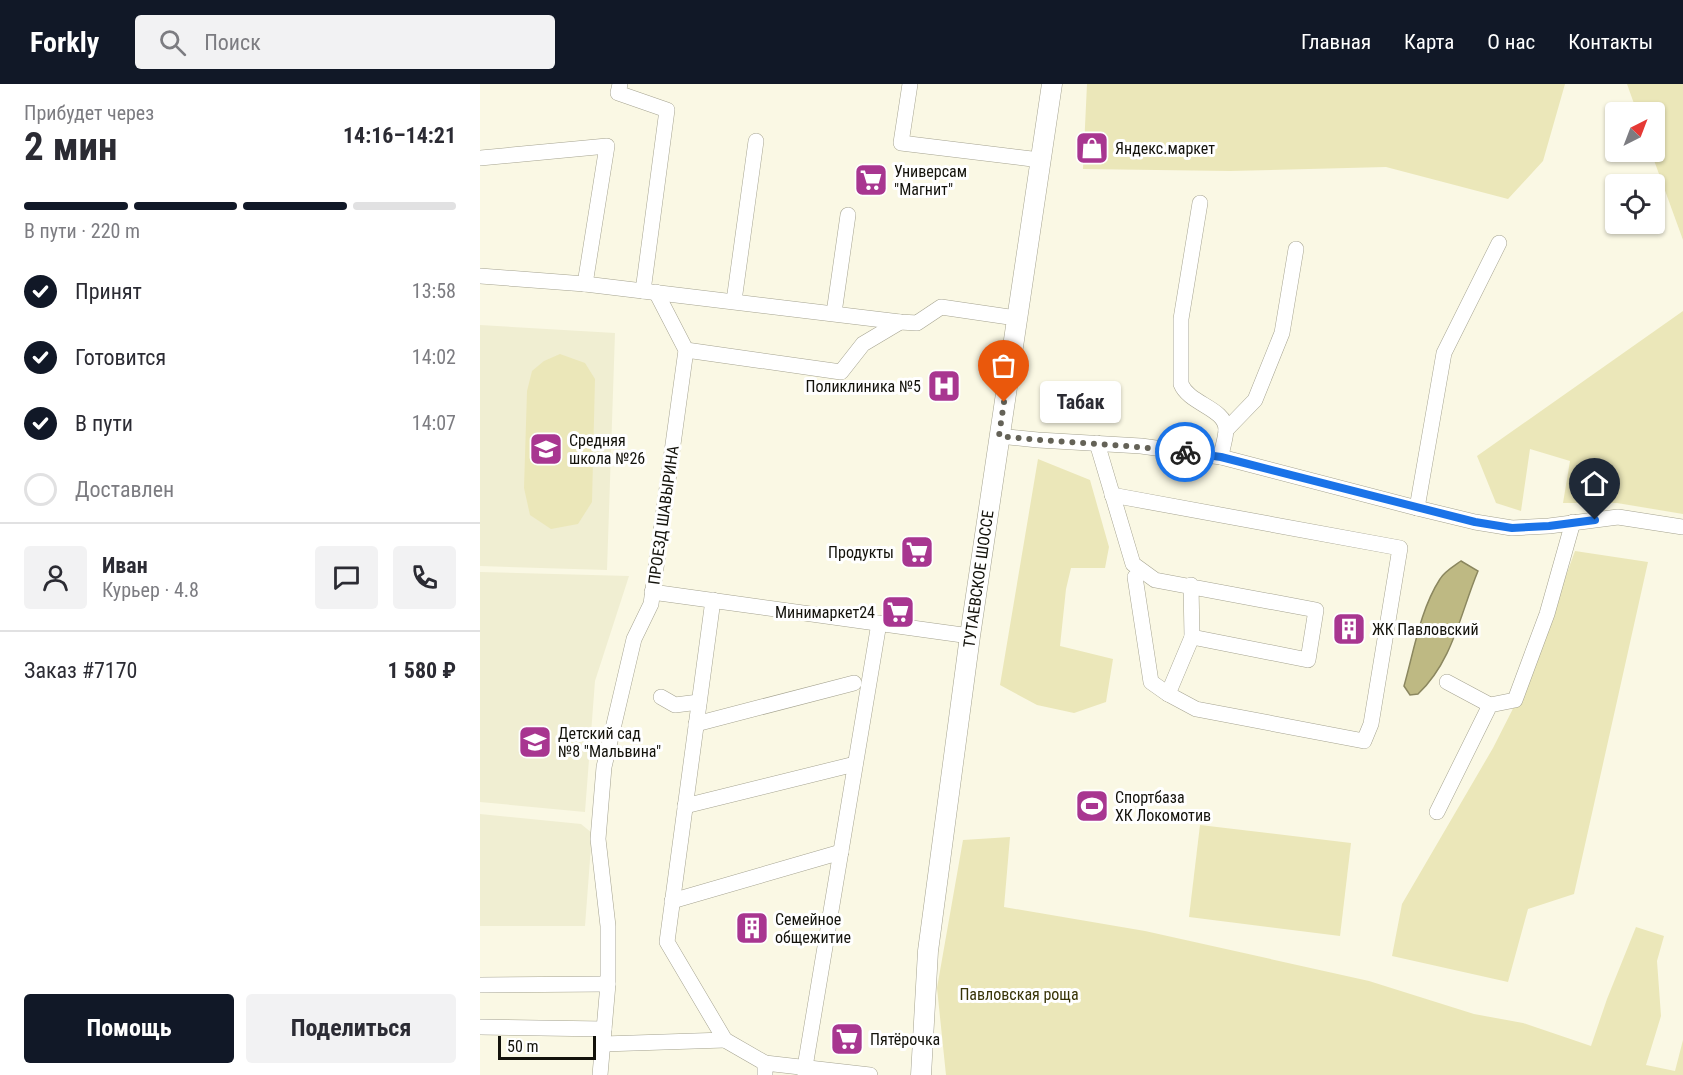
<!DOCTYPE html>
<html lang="ru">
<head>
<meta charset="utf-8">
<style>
	:root { --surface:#fff; --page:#f2f2f3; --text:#2b2b33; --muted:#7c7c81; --line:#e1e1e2; --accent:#111827 }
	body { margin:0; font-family:"Roboto Condensed",sans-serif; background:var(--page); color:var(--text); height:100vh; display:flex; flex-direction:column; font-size:22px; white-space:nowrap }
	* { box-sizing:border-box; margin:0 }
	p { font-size:20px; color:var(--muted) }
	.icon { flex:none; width:33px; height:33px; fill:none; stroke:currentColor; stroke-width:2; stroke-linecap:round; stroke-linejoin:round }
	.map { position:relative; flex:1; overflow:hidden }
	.side { display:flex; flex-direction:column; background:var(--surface); width:480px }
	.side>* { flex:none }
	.needle { width:39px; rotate:42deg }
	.buttons { position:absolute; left:1125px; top:18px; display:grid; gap:12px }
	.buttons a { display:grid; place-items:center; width:60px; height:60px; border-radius:6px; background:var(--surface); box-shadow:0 2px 4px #0004; font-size:30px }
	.scale { position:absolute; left:18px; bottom:15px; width:98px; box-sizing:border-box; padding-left:6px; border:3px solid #13120b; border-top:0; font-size:16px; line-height:21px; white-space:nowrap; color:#13120b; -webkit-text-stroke:4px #fff; paint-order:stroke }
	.pin { position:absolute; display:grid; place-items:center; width:51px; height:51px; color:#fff; margin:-62px -26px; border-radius:50% 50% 50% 0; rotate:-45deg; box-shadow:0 0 6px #0007 }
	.pin .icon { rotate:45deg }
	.courier { position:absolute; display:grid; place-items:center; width:60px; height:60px; margin:-30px; border:4px solid #1a73e8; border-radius:50%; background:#fff; color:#222; box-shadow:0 2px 8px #0007 }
	.bubble { position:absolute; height:42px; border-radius:6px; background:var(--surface); box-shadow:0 2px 4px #0004; font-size:20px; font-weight:700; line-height:42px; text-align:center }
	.headline em { font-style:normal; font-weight:700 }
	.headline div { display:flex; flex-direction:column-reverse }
	.headline { display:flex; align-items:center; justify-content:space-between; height:102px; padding:0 24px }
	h1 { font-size:39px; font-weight:700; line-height:45px }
	.bar { display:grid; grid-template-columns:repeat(4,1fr); gap:9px 6px; align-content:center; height:72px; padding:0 24px }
	.bar i { height:8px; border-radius:4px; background:var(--line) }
	.bar .selected { background:var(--accent) }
	.bar p { grid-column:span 4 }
	.line { display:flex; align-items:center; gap:15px; padding:0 24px; border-top:2px solid var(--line) }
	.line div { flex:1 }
	.round { display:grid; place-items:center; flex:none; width:63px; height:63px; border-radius:6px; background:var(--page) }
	ol { padding:0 24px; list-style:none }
	li { display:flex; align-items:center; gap:18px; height:66px }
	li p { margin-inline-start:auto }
	li .icon { padding:6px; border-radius:50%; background:var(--accent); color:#fff; stroke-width:4 }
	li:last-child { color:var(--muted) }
	li i { width:33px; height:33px; border:3px solid var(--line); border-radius:50% }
	.cta { display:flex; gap:12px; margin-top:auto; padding:12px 24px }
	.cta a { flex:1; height:69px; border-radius:6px; background:var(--accent); color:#fff; font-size:24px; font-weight:700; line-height:69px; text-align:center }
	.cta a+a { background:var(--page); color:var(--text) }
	header { display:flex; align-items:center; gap:36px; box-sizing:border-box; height:84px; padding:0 30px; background:var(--accent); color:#fff }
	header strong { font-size:28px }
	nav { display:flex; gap:33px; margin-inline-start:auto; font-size:21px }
	.search { width:420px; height:54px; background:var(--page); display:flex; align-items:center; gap:15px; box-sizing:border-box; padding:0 21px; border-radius:6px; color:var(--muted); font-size:22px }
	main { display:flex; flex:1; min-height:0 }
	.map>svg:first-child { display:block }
</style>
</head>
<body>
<header>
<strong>Forkly</strong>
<div class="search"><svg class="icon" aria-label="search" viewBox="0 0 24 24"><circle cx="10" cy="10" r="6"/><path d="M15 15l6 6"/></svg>Поиск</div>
<nav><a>Главная</a><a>Карта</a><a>О нас</a><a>Контакты</a></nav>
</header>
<main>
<section class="side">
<div class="headline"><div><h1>2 мин</h1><p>Прибудет через</p></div><em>14:16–14:21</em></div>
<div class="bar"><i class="selected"></i><i class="selected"></i><i class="selected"></i><i></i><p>В пути · 220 m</p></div>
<ol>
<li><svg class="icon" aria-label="check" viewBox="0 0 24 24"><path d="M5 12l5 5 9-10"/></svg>Принят<p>13:58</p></li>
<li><svg class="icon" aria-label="check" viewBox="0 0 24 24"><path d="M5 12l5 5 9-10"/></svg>Готовится<p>14:02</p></li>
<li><svg class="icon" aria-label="check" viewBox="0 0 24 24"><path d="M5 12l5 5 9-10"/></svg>В пути<p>14:07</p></li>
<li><i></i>Доставлен</li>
</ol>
<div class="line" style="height:108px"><a class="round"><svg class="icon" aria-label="person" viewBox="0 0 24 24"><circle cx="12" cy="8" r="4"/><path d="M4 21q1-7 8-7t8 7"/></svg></a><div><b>Иван</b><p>Курьер · 4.8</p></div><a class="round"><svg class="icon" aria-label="chat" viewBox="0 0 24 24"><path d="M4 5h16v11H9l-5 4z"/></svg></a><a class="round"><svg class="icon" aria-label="phone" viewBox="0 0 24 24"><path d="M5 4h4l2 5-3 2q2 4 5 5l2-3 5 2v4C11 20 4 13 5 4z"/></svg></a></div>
<div class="line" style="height:78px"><div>Заказ #7170</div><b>1 580 ₽</b></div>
<div class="cta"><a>Помощь</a><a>Поделиться</a></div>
</section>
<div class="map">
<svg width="1203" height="991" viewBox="0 0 1203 991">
	<rect width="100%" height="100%" fill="#faf8e4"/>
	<g fill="#f0eed2">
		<polygon points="0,241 135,249 127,486 0,482"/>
		<polygon points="0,488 149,492 115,597 105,728 0,718"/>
		<polygon points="0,730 101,740 112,749 105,842 0,842"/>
	</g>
	<g fill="#ebe7b9">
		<polygon points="607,0 1085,0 1063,77 1028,115 906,83 750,87 603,85"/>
		<polygon points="1147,0 1203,0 1203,156 1171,68 1174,68 1174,28 1157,28"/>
		<polygon points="1203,227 1203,430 1137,419 1083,419 1090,377 1050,365 1041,427 1016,419 997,372"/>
		<polygon points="80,270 105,279 115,295 112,418 98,440 71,445 50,431 44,404 47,307 52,287 64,277"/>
		<polygon points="558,375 610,396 629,463 625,484 591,484 586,505 580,562 633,575 626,618 594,629 557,621 520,601"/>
		<polygon points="1095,467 1168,478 1094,810 1048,825 1028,898 912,872 922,820 1013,664 1049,593"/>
		<polygon points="720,741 871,759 860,852 709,833"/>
		<polygon points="530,753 524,823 665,847 889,897 994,930 1043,939 1111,962 1127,915 1156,843 1184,852 1177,877 1181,932 1166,981 1195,987 1203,956 1203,991 466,991 457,904 483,756"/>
	</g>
	<path fill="#beb983" stroke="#8b875f" stroke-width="1.5" d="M981 477 998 487C980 530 973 577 938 610L930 611 924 602C934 567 940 526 960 495 964 488 974 482 981 477Z"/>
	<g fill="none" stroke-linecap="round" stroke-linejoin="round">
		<g stroke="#a5a390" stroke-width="16">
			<g id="minor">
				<polyline points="140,0 138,9 187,26 163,207"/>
				<polyline points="430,0 421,59 560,76"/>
				<polyline points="0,74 127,62 105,200"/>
				<path d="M720 119 701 235V300C709 320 745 324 746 345 746 354 742 364 741 373"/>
				<polyline points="0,192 105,200 420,238 437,239 461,223 536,234"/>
				<polyline points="254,217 276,57"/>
				<polyline points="354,229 368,131"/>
				<polyline points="206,266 361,288 383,260 420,238"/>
				<polyline points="746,346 775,316 802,249 816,165"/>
				<polyline points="519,352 558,356 661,362 741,373 937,424 995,438 1032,444 1069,442 1138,433 1203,443"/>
				<polyline points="617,359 653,480 675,496 836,526 828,576 712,553 711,501"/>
				<polyline points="632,411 920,464 891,640 884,657 716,625 688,610 671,598 655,493"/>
				<polyline points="937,424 964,269 1019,159"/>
				<polyline points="172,508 490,552"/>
				<polyline points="233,516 187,858 245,956 285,979"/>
				<polyline points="967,598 1010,621"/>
				<polyline points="688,610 712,553"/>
				<polyline points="181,613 195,621 219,618"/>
				<polyline points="216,640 374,599"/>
				<polyline points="205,722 375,680"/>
				<polyline points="957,728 1010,621 1035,616 1067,530 1093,438"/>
				<polyline points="192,817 361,768"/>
				<polyline points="0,901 128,900"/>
				<polyline points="0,943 124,945"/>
				<polyline points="123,960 245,956"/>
				<polyline points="120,991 128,900 128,842 118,755 124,683 154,555 171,520 206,266 176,208"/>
				<polyline points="285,991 285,979 390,991"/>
				<polyline points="325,991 325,983 399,539"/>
			</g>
		</g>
		<g stroke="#a5a390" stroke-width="21">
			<polyline id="major" points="441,991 448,867 490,552 572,0"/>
		</g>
		<use href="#minor" stroke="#fff" stroke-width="15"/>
		<use href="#major" stroke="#fff" stroke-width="20"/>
	</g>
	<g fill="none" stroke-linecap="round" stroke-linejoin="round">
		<path stroke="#646257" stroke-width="6" stroke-dasharray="0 10.8" d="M524 318 519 352C581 359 643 360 705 368"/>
		<polyline stroke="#1a73e8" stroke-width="8" points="705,368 741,373 995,438 1032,444 1069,442 1115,436"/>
	</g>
	<defs>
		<g id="shop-square" transform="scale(1.725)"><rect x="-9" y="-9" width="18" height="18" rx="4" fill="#a83690" stroke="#fff"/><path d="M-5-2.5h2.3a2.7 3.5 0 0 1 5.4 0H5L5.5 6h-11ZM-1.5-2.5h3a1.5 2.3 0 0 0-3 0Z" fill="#fff"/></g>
		<g id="supermarket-square" transform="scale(1.725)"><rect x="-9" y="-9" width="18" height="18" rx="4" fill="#a83690" stroke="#fff"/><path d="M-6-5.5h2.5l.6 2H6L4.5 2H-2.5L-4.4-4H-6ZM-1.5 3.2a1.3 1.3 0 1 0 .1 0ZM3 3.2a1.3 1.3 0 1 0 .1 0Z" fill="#fff"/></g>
		<g id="hospital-square" transform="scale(1.725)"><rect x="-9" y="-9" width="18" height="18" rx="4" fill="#a83690" stroke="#fff"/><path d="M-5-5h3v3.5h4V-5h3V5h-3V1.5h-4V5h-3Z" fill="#fff"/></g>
		<g id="school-square" transform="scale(1.725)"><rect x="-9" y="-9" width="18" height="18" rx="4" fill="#a83690" stroke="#fff"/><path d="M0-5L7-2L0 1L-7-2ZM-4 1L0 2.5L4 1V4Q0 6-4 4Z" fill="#fff"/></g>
		<g id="building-square" transform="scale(1.725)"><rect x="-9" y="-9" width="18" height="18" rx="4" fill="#a83690" stroke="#fff"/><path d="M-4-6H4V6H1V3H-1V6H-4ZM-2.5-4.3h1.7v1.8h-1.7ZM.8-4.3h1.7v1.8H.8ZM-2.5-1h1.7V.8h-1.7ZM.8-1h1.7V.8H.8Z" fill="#fff"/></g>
		<g id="stadium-square" transform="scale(1.725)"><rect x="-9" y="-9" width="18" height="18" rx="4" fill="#a83690" stroke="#fff"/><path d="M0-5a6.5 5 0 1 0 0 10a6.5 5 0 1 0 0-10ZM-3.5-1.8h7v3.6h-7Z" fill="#fff"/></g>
	</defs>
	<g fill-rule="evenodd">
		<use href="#shop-square" x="612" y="64"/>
		<use href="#supermarket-square" x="391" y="96"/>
		<use href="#hospital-square" x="464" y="302"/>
		<use href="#school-square" x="66" y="365"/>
		<use href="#supermarket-square" x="437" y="468"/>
		<use href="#supermarket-square" x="418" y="528"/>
		<use href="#building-square" x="869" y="545"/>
		<use href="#school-square" x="55" y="658"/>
		<use href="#stadium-square" x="612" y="722"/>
		<use href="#building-square" x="272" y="844"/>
		<use href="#supermarket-square" x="367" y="955"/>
	</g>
	<g text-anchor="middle" stroke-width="6" stroke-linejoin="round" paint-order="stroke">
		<g font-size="16" fill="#13120b" stroke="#fff" text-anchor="start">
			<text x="635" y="70">Яндекс.маркет</text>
			<text x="414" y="93">Универсам<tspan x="414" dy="18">"Магнит"</tspan></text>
			<text x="441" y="308" text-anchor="end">Поликлиника №5</text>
			<text x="89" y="362">Средняя<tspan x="89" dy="18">школа №26</tspan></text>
			<text x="414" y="474" text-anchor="end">Продукты</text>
			<text x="395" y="534" text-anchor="end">Минимаркет24</text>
			<text x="892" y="551">ЖК Павловский</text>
			<text x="78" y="655">Детский сад<tspan x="78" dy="18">№8 "Мальвина"</tspan></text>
			<text x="635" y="719">Спортбаза<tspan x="635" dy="18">ХК Локомотив</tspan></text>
			<text x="295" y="841">Семейное<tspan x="295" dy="18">общежитие</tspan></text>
			<text x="390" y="961">Пятёрочка</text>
		</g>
		<g font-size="16" fill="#13120b" stroke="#fff">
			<text transform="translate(183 431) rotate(-82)" y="6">ПРОЕЗД ШАВЫРИНА</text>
			<text transform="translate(498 495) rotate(-82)" y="6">ТУТАЕВСКОЕ ШОССЕ</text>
		</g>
		<g font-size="16" fill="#383407" stroke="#fff">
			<text x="539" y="916">Павловская роща</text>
		</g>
	</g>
</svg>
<div class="buttons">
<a><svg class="needle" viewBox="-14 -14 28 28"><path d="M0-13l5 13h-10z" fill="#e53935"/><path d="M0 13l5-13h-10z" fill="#7c7c81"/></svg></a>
<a><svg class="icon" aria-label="locate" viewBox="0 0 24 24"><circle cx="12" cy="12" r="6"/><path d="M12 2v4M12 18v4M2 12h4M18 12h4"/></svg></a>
</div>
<div class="scale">50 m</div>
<div class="pin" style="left:524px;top:318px;background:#ea580c"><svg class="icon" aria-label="bag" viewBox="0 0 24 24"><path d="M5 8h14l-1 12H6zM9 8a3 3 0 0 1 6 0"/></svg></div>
<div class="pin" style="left:1115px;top:436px;background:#1f2937"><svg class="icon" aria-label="home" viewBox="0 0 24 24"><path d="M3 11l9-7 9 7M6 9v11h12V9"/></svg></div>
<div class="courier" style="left:705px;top:368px"><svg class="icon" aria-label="bike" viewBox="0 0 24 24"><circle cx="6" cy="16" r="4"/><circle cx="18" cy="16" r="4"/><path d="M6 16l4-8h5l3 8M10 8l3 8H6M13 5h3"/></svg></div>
<div class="bubble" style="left:560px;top:297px;width:81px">Табак</div>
</div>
</main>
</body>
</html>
